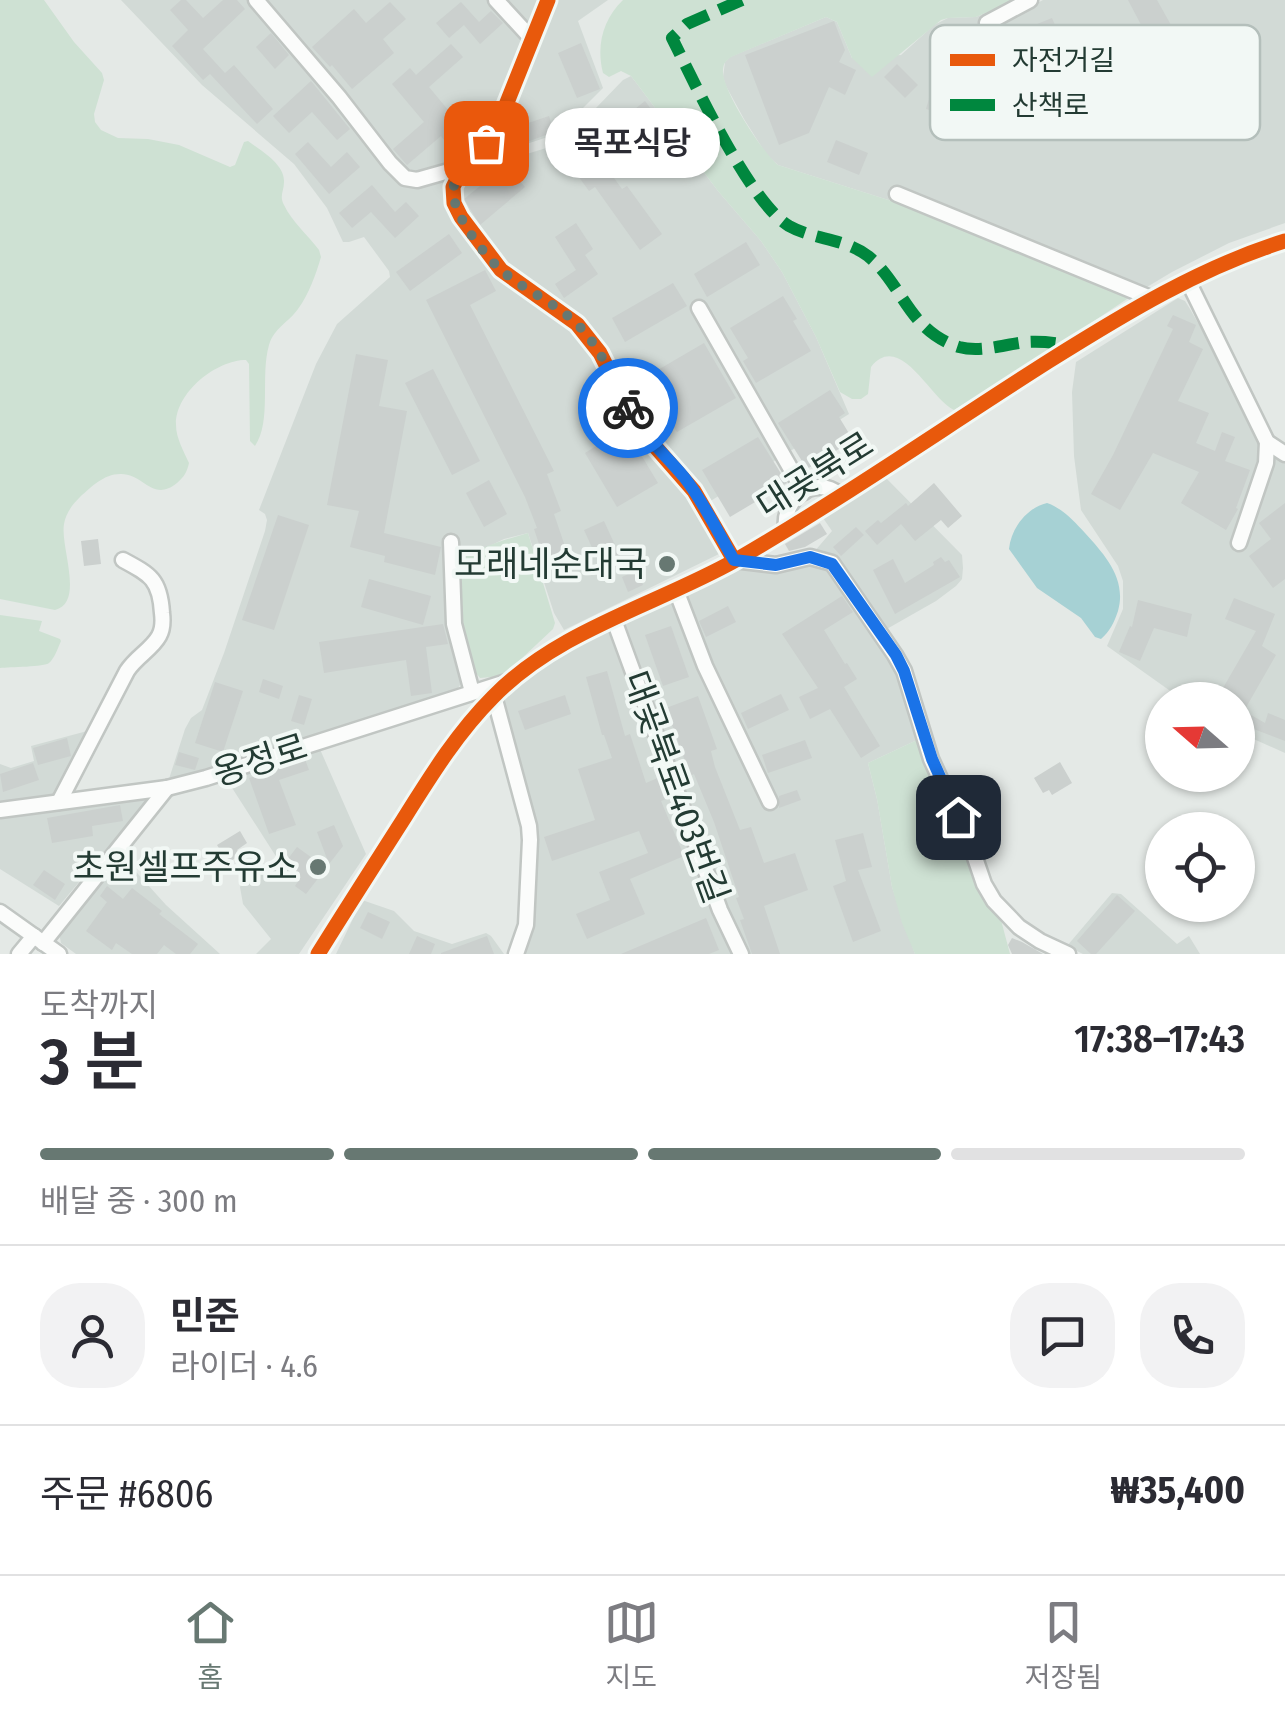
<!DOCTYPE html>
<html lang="ko">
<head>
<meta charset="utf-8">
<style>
	:root { --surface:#fff; --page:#f2f2f3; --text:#2b2b33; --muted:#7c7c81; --line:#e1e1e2; --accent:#677872 }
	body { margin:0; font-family:"Fira Sans Condensed","Noto Sans KR",sans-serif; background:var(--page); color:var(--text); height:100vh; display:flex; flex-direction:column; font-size:38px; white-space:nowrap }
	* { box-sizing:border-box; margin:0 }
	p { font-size:32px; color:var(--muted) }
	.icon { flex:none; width:55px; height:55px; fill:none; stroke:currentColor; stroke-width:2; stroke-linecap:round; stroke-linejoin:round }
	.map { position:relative; height:954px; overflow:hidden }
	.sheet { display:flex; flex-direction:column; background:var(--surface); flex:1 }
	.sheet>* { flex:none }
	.needle { width:65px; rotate:290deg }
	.tools { position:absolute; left:1145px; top:682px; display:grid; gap:20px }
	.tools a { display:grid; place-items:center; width:110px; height:110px; border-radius:50%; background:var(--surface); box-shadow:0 2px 8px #0004; font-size:50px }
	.pin { position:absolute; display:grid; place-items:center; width:85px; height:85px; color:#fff; margin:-42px; border-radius:20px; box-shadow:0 5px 15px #0006 }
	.courier { position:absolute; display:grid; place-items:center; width:100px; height:100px; margin:-50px; border:8px solid #1a73e8; border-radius:50%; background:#fff; color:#222; box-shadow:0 2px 12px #0007 }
	.bubble { position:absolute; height:70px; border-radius:35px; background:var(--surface); box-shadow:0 2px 8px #0004; font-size:32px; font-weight:600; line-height:70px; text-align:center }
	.overview em { font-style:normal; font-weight:600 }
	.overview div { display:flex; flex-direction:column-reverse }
	.overview { display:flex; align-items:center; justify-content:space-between; height:170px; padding:0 40px }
	h1 { font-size:65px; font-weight:600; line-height:75px }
	.bar { display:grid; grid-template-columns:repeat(4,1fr); gap:15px 10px; align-content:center; height:120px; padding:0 40px }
	.bar i { height:12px; border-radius:8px; background:var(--line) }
	.bar .selected { background:var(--accent) }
	.bar p { grid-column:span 4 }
	.line { display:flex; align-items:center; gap:25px; padding:0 40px; border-top:2px solid var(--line) }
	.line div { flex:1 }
	.round { display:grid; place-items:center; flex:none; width:105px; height:105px; border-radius:40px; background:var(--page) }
	.tab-bar { display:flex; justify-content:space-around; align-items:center; height:140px; border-top:2px solid var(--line); background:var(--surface); font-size:28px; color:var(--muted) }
	.tab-bar a { display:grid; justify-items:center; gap:5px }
	.tab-bar .selected { color:var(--accent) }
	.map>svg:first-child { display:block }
</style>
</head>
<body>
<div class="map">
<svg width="1285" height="954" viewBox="0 0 1285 954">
	<rect width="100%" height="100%" fill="#e4e9e6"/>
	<g fill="#d2dad6">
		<polygon points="121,0 542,0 492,122 485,136 457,162 448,176 445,195 447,210 470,245 488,266 500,277 569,325 594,354 633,431 654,458 687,490 721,553 564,630 554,613 528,533 504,539 463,559 456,564 462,682 458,688 224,766 169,779 185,729 191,718 202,710 224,653 265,531 267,520 265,514 259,510 316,364 337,324 390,277 389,271 364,237 349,242 343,242 327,208 294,164 202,85"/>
		<polygon points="556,0 608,0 578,21 603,88 557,134 493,155 490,147"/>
		<polygon points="1043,0 1285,0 1285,223 1229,243 1172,272 1127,299 1087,279 901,204 778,165 766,154 744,119 726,86 723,77 725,62 730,57 826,17 837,22 852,58 901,55 934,25 948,18 976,17 1004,5 1011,17"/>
		<polygon points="631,76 718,191 761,241 782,272 816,337 849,414 709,502 689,472 641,418 607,353 588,325 566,305 505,265 459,204 458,190 472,171 556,145 568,137 623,80"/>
		<polygon points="1178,298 1185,301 1190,309 1222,365 1285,461 1285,753 1238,732 1238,700 1183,700 1107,646 1123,609 1123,581 1118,566 1081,510 1074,456 1072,392 1076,362"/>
		<polygon points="884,476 962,555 963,568 962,579 956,586 936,601 885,630 814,552 832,531 821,515"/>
		<polygon points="808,564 822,565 829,570 886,649 903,690 917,740 868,763 877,799 892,887 915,954 521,954 534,918 536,842 503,699 526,679 580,645 733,570 796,568"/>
		<polygon points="91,730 60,789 53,796 0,803 0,764 11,768 34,761 31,746"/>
		<polygon points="319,747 366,854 299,954 256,954 271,939 243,904 240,887 244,878 253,870 277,858 227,780"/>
		<polygon points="150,797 59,906 0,869 0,817"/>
		<polygon points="120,854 166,905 220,954 76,954 61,943 59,933"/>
		<polygon points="1112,893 1121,894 1177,944 1189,936 1200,954 1083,954 1067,946"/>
		<polygon points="362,900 394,911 414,931 452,944 486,933 491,936 504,954 336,954"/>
	</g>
	<g fill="#cee1d3">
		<path d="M0 0H44L74 42 102 73 104 80 94 114 95 122 101 130 118 138 148 139 179 145 230 167 235 165 244 142 248 141C260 150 285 164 284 182 284 191 279 196 284 205 292 222 308 235 319 250L321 257C316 274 309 294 298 309 289 322 274 328 269 345 260 376 272 421 255 446L250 441 249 364 246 360C216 360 175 393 176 425 176 438 184 452 189 463 187 472 184 477 177 483 152 503 144 473 120 474 104 474 91 487 80 497 72 505 66 513 64 524 60 547 85 602 55 610L0 599Z"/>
		<path d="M623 0H1016L976 17 948 18 941 20 872 77 852 58 837 22 826 17 731 57C725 62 724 62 723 70 721 89 763 153 778 165L901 204 1126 295 1127 299 1025 367 954 410C931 400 900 330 871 367L868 394 861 399H852L840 392 816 337 782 272 761 241 718 191 631 76 621 71 609 77 603 73C596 46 603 19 623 0Z"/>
		<path d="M528 533 555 623 553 629 503 676 480 678C456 651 458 599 456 564 476 548 504 540 528 533Z"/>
		<path d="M0 615 42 621 39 631 60 639 61 641C58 648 54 659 49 663 45 667 9 667 0 668Z"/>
		<polygon points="917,740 987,900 1001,920 1010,954 915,954 902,923 892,887 877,799 868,763"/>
	</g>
	<path fill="#a6d1d4" d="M1047 503C1062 508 1074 521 1085 533 1105 555 1127 579 1118 611 1114 623 1110 631 1101 639L1095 637 1081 618 1037 588 1009 549C1011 529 1026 508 1047 503Z"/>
	<g fill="#cbd0ce">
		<polygon points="181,0 186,0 203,18 223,0 237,0 245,9 203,49 225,73 234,65 273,109 257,124 210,74 203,80 172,46 188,30 170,10"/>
		<polygon points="1128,0 1157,0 1171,25 1148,38"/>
		<polygon points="390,2 406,19 383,39 394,53 352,89 332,65 330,67 312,47 354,9 366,23"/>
		<polygon points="461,2 479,22 491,11 503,23 480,44 464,25 449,38 436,23"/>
		<polygon points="1052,18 1062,41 1004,64 995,41"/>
		<polygon points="834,21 845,50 839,62 856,70 845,95 829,87 809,133 779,145 745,55"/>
		<polygon points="271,33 289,55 275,69 256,47"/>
		<polygon points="581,43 600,89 577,98 558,53"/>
		<polygon points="451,44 463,57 429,87 473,140 455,154 441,136 407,165 393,149 424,122 392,84 410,68 416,75"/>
		<polygon points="897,64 918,85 905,98 884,77"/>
		<polygon points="938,68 959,74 947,115 926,109"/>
		<polygon points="311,81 350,129 337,140 312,112 289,133 273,116"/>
		<polygon points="645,101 670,135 651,150 625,117"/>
		<polygon points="614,110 620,118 590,145 622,189 627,186 662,234 640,250 595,187 589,191 560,151"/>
		<polygon points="549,116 554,132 516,146 510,129"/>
		<polygon points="836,140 868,153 859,175 827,162"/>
		<polygon points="308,142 331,167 347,152 360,167 329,194 295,154"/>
		<polygon points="506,165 525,187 480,225 464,199"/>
		<polygon points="372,185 395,212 406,202 419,216 395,238 371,212 352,228 339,213"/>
		<polygon points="576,223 593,249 585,255 598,274 564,298 555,284 576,270 555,237"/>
		<polygon points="449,234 462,253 410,291 396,272"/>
		<polygon points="746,242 760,265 707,297 694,274"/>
		<polygon points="485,270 496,291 470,305 554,471 547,474 561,511 554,514 571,564 548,571 534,529 537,528 525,497 426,300"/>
		<polygon points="673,283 687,306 625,342 612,318"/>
		<polygon points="783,296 797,319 793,321 811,351 756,383 743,361 748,358 730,328"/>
		<polygon points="1173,315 1196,325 1189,342 1203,349 1178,401 1209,413 1196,443 1215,451 1222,432 1235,437 1225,461 1250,470 1236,508 1238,509 1226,530 1181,503 1199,472 1153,453 1120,510 1091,494 1113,455 1173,329 1167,326"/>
		<polygon points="704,343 736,398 677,432 644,378"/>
		<polygon points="356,354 388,360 379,406 407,411 384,533 441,547 435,575 384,562 385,556 350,547 359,511 327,505"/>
		<polygon points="433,369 480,461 452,475 405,383"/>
		<polygon points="830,390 845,413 839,417 853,440 807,469 778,423"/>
		<polygon points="625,428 658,483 617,507 585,453"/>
		<polygon points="758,437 787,483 730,517 702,470"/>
		<polygon points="489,480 507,514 484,527 466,493"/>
		<polygon points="934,483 962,516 948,528 941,520 915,541 901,524 877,545 865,531 878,520 881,523 906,503 908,506"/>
		<polygon points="1285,503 1285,579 1273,588 1249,556 1271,539 1259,523"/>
		<polygon points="278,515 309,525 274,630 242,620"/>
		<polygon points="604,521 625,567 605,576 584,530"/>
		<polygon points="820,523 827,534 805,547 789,551 785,544"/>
		<polygon points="856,527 864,535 841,556 833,547"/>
		<polygon points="98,539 101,564 84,566 81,541"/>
		<polygon points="670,553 678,566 663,574 656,562"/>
		<polygon points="941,557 945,562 949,560 960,577 895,614 873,570 893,559 905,583 934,565 933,562"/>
		<polygon points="637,570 643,585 628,592 622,577"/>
		<polygon points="369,579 431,596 423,625 361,607"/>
		<polygon points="842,596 853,612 824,630 845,664 847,663 857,679 844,687 880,746 861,758 830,709 810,719 799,697 818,688 782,634"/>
		<polygon points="1234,598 1275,614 1262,646 1276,655 1244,711 1265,723 1268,713 1285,720 1285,741 1251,728 1250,735 1238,728 1238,700 1216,700 1256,631 1225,619"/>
		<polygon points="1138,600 1192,614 1187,637 1154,628 1140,661 1119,652 1130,626 1132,627"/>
		<polygon points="728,606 736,622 706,637 699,621"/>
		<polygon points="443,624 448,644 426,647 432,693 411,696 406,660 324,673 319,642"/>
		<polygon points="671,626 689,677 663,686 645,635"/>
		<polygon points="607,671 625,736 630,734 646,783 660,777 668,798 661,801 684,856 630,879 645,914 587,939 576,914 610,900 599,872 648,853 639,831 552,861 544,837 595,820 578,769 612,758 604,735 602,735 586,677"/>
		<polygon points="263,679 283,686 279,699 259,692"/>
		<polygon points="215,682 243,691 223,752 195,743"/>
		<polygon points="781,694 789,710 748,729 741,713"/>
		<polygon points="299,695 312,699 304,725 291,721"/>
		<polygon points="565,695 571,714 525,730 518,711"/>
		<polygon points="698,696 717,749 711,751 715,767 740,830 751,827 764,863 795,853 808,890 764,906 780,954 752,954 740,920 744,919 736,898 739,897 714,822 694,774 688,777 683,765 686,764 666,708"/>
		<polygon points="67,738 71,756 38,765 33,748"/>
		<polygon points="805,740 812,758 768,773 762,755"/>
		<polygon points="179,752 199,758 195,770 175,765"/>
		<polygon points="305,759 309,770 279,780 296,825 269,834 249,778"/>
		<polygon points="1060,762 1072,783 1052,795 1049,790 1043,793 1034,778"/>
		<polygon points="33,763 39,780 3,792 0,774"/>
		<polygon points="797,790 801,800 779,808 779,796"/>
		<polygon points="120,805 123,821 92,826 93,836 52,843 47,818"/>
		<polygon points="334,825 343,846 329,864 317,832"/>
		<polygon points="240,831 247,843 237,850 240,855 228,863 217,845"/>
		<polygon points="863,833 872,867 858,870 881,931 853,942 833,886 846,881 835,840"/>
		<polygon points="297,847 326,868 306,894 295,886 301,877 284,864"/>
		<polygon points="44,870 65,884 55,900 33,885"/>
		<polygon points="107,886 123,899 132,888 162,911 159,914 198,944 190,954 176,954 164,945 157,954 132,954 116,943 112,950 86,931 107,902 100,896"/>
		<polygon points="1117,895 1135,911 1096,954 1091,954 1077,941"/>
		<polygon points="368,912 390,922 382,939 360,928"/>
		<polygon points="706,918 719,950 709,954 621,954"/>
		<polygon points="417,936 435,944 431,954 409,954"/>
		<polygon points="487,936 494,954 441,954 441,953"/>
		<polygon points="1012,938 1022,942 1043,954 1012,954 1008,945"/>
	</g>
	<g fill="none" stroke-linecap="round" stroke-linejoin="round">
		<g stroke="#c1c6c3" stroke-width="19">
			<g id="minor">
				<polyline points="256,0 339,97 390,163 405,178 417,180 463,167"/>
				<polyline points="496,0 531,38"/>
				<polyline points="548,0 496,130 463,167 453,187 454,203 461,217 501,270 577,324 600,353 631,415 652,443 694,491 734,560 776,565 810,557 832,563 895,655 904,671 931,759 971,846 984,884 994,901 1019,927 1040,941 1068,954"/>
				<polyline points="987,23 1030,0"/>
				<polyline points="897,194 1153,299"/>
				<polyline points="1188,281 1267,442 1285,454"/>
				<polyline points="699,308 804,492"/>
				<path d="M786 529C782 498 814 474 840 495"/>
				<polyline points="451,542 454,624 472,692"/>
				<polyline points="1239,543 1266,463 1267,442"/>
				<polyline points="676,590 705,666 770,802"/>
				<polyline points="614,620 720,910 741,954"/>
				<polyline points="494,696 529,826 530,840 526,925 516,954"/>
				<path d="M59 802 127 671C136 657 152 649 159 636 163 629 163 621 162 613 160 580 151 575 123 560"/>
				<polyline points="0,810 167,788 206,778 506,682"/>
				<polyline points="0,912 59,954"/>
				<polyline points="43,943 167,788"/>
				<polyline points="19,954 34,936"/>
				<path d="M318 954C346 909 375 864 403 820 430 777 457 733 493 697 558 630 656 605 736 560 843 498 945 427 1049 361 1124 314 1201 267 1285 241"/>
			</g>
		</g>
		<use href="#minor" stroke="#fbfcfb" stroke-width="14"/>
		<path stroke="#00873e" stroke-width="12" stroke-dasharray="25 12" stroke-linecap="butt" d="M742 0 687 24 672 38C694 82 750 203 789 226 814 240 844 238 868 256 903 284 908 331 959 347 981 353 1005 344 1027 342 1044 341 1057 343 1073 346"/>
		<g stroke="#f2f8f5" stroke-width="21">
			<g id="cycleway">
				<polyline points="548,0 496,130 463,167 453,187 454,203 461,217 501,270 577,324 600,353 631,415 652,443 694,491 734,560"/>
				<path d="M318 954C346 909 375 864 403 820 430 777 457 733 493 697 558 630 656 605 736 560 843 498 945 427 1049 361 1124 314 1201 267 1285 241"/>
			</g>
		</g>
		<use href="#cycleway" stroke="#e8590c" stroke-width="15"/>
	</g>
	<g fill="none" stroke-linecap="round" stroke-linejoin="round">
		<path stroke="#677872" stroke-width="10" stroke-dasharray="0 18" d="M486 143C474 156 459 168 454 185 447 208 484 255 501 270 524 290 554 302 576 323 600 346 613 379 628 408"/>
		<path stroke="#1a73e8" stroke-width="12" d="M628 408C642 435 665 454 684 477 704 502 718 533 734 560L776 565 810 557 832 564 896 655 904 671 932 759 958 817"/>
	</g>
	<g fill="#677872" stroke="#f2f8f5" stroke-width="4">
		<circle cx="667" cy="564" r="10"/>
		<circle cx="318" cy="867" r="10"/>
	</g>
	<g text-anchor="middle" stroke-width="8" stroke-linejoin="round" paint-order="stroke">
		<g font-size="35" fill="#233b33" stroke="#f2f8f5">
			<text transform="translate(815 475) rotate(-32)" y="12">대곶북로</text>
			<text transform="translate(260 760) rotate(-18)" y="12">옹정로</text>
			<text transform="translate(676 787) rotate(70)" y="12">대곶북로403번길</text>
		</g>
		<g font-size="35" fill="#233b33" stroke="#f2f8f5" text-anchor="end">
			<text x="647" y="576">모래네순대국</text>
			<text x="298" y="879">초원셀프주유소</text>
		</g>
	</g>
	<rect x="930" y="25" width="330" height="115" rx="15" fill="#f2f8f5" stroke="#b4bfbb" stroke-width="2.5"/>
	<rect x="950" y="54" width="45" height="12" fill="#e8590c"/>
	<rect x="950" y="99" width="45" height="12" fill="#00873e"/>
	<g font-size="28" fill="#233b33">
		<text x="1012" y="70">자전거길</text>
		<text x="1012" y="115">산책로</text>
	</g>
</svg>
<div class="tools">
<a><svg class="needle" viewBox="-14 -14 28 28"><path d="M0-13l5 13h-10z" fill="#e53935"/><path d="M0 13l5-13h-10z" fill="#7c7c81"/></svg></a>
<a><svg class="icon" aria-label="locate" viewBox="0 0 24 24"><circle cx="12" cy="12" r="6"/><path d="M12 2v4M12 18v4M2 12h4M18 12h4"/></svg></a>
</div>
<div class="pin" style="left:486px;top:143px;background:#ea580c"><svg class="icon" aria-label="bag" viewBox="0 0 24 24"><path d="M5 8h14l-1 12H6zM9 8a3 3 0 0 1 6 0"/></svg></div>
<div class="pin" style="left:958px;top:817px;background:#1f2937"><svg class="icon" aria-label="home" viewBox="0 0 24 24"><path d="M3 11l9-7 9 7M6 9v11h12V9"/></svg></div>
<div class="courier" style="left:628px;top:408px"><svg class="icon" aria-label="bike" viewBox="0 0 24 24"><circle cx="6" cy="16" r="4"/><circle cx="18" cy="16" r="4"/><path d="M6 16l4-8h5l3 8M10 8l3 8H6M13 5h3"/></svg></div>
<div class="bubble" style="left:545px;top:108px;width:175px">목포식당</div>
</div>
<section class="sheet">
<div class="overview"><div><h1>3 분</h1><p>도착까지</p></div><em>17:38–17:43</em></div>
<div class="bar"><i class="selected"></i><i class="selected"></i><i class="selected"></i><i></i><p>배달 중 · 300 m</p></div>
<div class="line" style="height:180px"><a class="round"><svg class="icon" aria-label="person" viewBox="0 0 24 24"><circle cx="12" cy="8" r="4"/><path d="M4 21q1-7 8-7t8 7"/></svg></a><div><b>민준</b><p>라이더 · 4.6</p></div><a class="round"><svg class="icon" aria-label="chat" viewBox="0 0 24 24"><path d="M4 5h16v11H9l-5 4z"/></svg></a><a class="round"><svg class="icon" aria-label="phone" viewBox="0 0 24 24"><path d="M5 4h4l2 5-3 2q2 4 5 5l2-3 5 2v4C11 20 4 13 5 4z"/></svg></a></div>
<div class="line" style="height:130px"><div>주문 #6806</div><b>₩35,400</b></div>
</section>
<nav class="tab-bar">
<a class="selected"><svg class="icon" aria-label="home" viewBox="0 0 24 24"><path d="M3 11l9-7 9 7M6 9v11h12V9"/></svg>홈</a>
<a><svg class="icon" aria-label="map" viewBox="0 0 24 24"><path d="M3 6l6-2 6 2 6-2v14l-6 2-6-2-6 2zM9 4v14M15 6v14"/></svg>지도</a>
<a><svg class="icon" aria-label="saved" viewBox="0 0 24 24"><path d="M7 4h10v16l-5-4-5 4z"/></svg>저장됨</a>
</nav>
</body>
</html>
